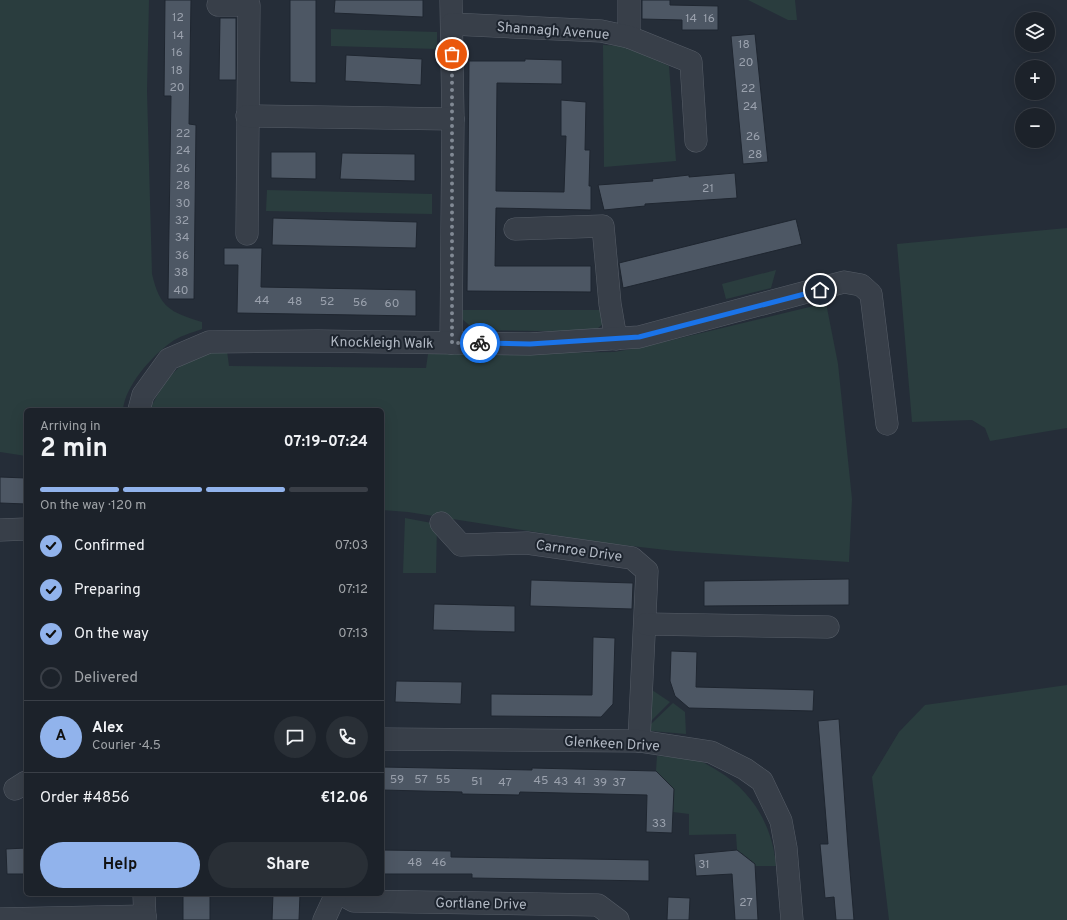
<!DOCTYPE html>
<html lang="en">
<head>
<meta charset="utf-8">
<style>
	:root { --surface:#1c222a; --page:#292f36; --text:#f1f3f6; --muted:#a0a4a8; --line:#3a3f47; --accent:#91b3ec }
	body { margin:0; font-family:Overpass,sans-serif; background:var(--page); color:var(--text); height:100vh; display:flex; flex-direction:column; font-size:15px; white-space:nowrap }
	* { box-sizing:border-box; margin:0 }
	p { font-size:13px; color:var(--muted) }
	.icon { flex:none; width:22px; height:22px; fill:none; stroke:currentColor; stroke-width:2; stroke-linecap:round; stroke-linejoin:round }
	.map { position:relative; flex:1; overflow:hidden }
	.sheet { position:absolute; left:24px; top:408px; width:360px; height:488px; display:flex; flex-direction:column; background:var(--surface); border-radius:6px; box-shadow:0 4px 16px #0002,0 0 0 1px var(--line) }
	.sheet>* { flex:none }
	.fabs { position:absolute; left:1015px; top:12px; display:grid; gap:8px }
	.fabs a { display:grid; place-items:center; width:40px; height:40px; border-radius:50%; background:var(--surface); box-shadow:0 4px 16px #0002,0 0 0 1px var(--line); font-size:20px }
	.pin { position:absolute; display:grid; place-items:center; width:34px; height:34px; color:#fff; margin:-17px; border:2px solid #fff; border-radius:50%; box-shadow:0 1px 4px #0007 }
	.courier { position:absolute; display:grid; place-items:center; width:40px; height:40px; margin:-20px; border:3px solid #1a73e8; border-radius:50%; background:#fff; color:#222; box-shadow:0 1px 5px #0007 }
	.overview em { font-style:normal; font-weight:700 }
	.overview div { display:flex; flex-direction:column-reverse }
	.overview { display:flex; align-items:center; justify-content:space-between; height:68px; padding:0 16px }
	h1 { font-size:26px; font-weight:700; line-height:30px }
	.bar { display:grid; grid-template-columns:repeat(4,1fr); gap:6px 4px; align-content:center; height:48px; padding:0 16px }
	.bar i { height:5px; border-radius:3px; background:var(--line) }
	.bar .on { background:var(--accent) }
	.bar p { grid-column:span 4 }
	.line { display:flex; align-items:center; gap:10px; padding:0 16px; border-top:1px solid var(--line) }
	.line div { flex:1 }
	.round { display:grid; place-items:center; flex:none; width:42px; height:42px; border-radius:21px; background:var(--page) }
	ol { padding:0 16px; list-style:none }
	li { display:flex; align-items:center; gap:12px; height:44px }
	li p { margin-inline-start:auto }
	li .icon { padding:4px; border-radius:50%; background:var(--accent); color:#111; stroke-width:4 }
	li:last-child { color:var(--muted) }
	li i { width:22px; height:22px; border:2px solid var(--line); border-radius:50% }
	.cta { display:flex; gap:8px; margin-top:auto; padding:8px 16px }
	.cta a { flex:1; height:46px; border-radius:24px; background:var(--accent); color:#111; font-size:16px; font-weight:700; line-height:46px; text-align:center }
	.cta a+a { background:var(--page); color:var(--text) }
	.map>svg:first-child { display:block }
</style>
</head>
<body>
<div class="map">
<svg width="1067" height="920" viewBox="0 0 1067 920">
	<rect width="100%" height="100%" fill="#252d38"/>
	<g fill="#2a3d3e">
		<path d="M0 0H149L147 91 152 274C160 308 170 312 202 322V329C191 333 179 336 170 343 151 357 125 386 123 410H26V456L0 452Z"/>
		<polygon points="748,0 795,0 797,20 788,20"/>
		<polygon points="331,29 437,32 437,49 331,46"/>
		<polygon points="603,45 624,46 669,66 676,161 604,167"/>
		<polygon points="267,190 432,194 432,214 266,211"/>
		<polygon points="1067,228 1067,428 990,441 985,428 972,420 912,422 897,244"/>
		<polygon points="776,270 771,288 726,299 722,284"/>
		<path d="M826 303 838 364 852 499 849 562 675 551 605 543 408 512 382 510V410H150C160 387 179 359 205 353 212 351 220 352 227 351L229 366 426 368 428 354 614 352 643 347Z"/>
		<polygon points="460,310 601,310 603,324 593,332 475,330 462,319"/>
		<polygon points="405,518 437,524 436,573 403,573"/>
		<polygon points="1067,685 1067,920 889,920 872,777 899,732 925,705"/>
		<polygon points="649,688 670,702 650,722"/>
		<polygon points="673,703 685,712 686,734 651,731 651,724"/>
		<path d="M657 756C672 757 687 758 702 762 707 764 713 768 718 771 752 791 773 826 776 866H755V864L737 850 736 834 689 835V814L673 812 674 789 656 771Z"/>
	</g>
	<g fill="#4d5764" stroke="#1f2630">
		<polygon points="165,0 191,0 189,124 196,125 194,299 168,299 171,96 164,96"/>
		<polygon points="290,0 316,0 316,83 290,82"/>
		<polygon points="335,0 423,0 423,17 334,13"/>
		<polygon points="642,0 670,0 670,5 718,6 718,30 682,30 682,20 642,19"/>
		<polygon points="220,18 236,18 236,80 219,80"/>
		<polygon points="755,34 768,162 743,164 731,36"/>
		<polygon points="346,55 422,59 421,85 345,81"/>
		<polygon points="525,59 562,60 562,84 497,83 496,191 564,192 566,136 561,136 561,100 586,102 585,150 590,150 589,186 591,186 591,210 496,208 495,266 591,266 591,292 467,291 469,61 525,61"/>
		<polygon points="271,152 316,152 316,179 271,178"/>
		<polygon points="342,153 415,154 415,181 340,179"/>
		<polygon points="735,173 737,198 645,204 645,206 604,210 598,185 653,181 652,179 671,177 689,175 689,177"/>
		<polygon points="273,218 417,222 416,248 272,245"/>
		<polygon points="796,219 802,244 623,288 619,263"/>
		<polygon points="224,248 262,248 261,287 416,290 416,316 237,313 238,265 224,265"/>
		<polygon points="0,477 26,478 26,504 0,503"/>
		<polygon points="849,579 849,605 704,606 704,581"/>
		<polygon points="531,580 633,583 632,609 530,606"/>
		<polygon points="434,604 515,606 515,632 433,630"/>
		<polygon points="593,637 615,638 613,704 601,717 491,716 491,694 592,695"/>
		<polygon points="671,651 697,652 696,687 814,690 813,711 689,708 675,696 670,681"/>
		<polygon points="396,681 462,682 461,704 395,702"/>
		<polygon points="839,719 848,847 854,920 836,920 834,897 825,898 820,844 828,844 818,721"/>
		<polygon points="382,767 532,770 532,768 656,771 674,789 672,833 646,832 647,795 520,792 519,795 462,794 462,792 382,790"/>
		<polygon points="26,848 26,874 7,874 6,849"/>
		<polygon points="382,850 451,851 451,857 649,860 649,881 472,878 472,874 382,874"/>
		<polygon points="737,850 755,864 758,920 735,920 732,874 696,876 694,854"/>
		<rect x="183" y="894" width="27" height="26"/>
		<polygon points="273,894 300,894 299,920 272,920"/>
		<polygon points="668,897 690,898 689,920 667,920"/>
	</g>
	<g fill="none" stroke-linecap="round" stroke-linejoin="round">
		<g stroke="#565d67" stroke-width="23">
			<g id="minor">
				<polyline points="451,0 453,119 451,343"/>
				<polyline points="629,0 629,37"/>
				<polyline points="218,5 249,5 247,234"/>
				<polyline points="452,24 601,31 629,37 691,62 696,141"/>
				<polyline points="247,116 453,119"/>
				<polyline points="515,229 603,226 610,304 616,339"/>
				<polyline points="139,410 143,395 169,359 209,342 318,341 530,344 639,337 844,282 861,285 871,294 887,424"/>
				<polyline points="441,523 461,545 527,543 632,558 647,571 639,741"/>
				<polyline points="0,530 26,529"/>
				<polyline points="646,624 828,627"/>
				<polyline points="382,739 639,741 711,752 745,769 762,781 781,821 786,848 792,920"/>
				<polyline points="15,789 26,782"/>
				<polyline points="144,894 145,920"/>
				<polyline points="341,894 354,901 598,905 618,920"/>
				<polyline points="0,919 145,916"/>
				<polyline points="324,920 336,894"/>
			</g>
		</g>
		<use href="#minor" stroke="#383f49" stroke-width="22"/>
	</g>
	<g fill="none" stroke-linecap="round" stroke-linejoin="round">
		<polyline stroke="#818994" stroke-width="4" stroke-dasharray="0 7.2" points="452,54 452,343 480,343"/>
		<polyline stroke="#1a73e8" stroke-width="5" points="480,343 530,344 639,337 820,290"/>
	</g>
	<g text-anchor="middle" stroke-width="4" stroke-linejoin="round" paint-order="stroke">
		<g font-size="12" fill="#9aa1ad">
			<text x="178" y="21">12</text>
			<text x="691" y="22">14</text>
			<text x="709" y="22">16</text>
			<text x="178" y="39">14</text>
			<text x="744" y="48">18</text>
			<text x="177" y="56">16</text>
			<text x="746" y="66">20</text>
			<text x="177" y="74">18</text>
			<text x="177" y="91">20</text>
			<text x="748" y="92">22</text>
			<text x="750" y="110">24</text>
			<text x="183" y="137">22</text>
			<text x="753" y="140">26</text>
			<text x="183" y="154">24</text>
			<text x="755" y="158">28</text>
			<text x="183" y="172">26</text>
			<text x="183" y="189">28</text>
			<text x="708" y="192">21</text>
			<text x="183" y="207">30</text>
			<text x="182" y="224">32</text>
			<text x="182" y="241">34</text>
			<text x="182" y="259">36</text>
			<text x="181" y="276">38</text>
			<text x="181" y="294">40</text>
			<text x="262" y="304">44</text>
			<text x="295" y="305">48</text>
			<text x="327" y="305">52</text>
			<text x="360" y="306">56</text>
			<text x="392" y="307">60</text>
			<text x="397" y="783">59</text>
			<text x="421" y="783">57</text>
			<text x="443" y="783">55</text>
			<text x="541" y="784">45</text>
			<text x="477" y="785">51</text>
			<text x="561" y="785">43</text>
			<text x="580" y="785">41</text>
			<text x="505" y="786">47</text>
			<text x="600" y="786">39</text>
			<text x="619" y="786">37</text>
			<text x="659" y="827">33</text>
			<text x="415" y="866">48</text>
			<text x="439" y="866">46</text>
			<text x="704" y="868">31</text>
			<text x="746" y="906">27</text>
		</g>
		<g font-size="14" fill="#b3bac5" stroke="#1d242e">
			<text transform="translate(553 30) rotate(4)" y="5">Shannagh Avenue</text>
			<text transform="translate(382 342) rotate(1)" y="5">Knockleigh Walk</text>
			<text transform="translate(579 550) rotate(8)" y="5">Carnroe Drive</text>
			<text transform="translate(612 743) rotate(3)" y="5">Glenkeen Drive</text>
			<text transform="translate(481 903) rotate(1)" y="5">Gortlane Drive</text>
		</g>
	</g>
</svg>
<div class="fabs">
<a><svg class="icon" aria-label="layers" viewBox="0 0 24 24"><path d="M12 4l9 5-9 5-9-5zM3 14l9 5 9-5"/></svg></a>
<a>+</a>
<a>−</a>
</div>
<div class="pin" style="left:452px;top:54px;background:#ea580c"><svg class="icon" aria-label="bag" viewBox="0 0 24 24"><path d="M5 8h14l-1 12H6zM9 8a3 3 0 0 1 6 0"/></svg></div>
<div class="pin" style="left:820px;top:290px;background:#1f2937"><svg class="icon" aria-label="home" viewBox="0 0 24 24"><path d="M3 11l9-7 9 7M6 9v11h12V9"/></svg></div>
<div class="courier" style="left:480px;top:343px"><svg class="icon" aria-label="bike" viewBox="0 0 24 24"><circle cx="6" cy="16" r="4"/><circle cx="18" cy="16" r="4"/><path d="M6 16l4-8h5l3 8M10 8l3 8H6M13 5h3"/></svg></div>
<section class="sheet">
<div class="overview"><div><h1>2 min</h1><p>Arriving in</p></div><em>07:19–07:24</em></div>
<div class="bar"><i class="on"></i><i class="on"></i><i class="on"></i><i></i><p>On the way · 120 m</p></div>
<ol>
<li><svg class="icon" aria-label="check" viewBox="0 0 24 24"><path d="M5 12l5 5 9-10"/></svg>Confirmed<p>07:03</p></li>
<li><svg class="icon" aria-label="check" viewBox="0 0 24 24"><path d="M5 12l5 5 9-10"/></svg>Preparing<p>07:12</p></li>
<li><svg class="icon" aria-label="check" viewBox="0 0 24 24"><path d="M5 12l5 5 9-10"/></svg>On the way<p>07:13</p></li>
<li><i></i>Delivered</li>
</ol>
<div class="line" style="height:72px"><b class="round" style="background:var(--accent);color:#111">A</b><div><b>Alex</b><p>Courier · 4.5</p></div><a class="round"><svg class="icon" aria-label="chat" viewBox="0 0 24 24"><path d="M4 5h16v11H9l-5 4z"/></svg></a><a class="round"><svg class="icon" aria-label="phone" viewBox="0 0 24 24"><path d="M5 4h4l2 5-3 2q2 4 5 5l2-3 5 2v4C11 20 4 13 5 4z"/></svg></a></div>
<div class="line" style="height:52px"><div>Order #4856</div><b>€12.06</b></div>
<div class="cta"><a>Help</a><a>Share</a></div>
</section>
</div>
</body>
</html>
